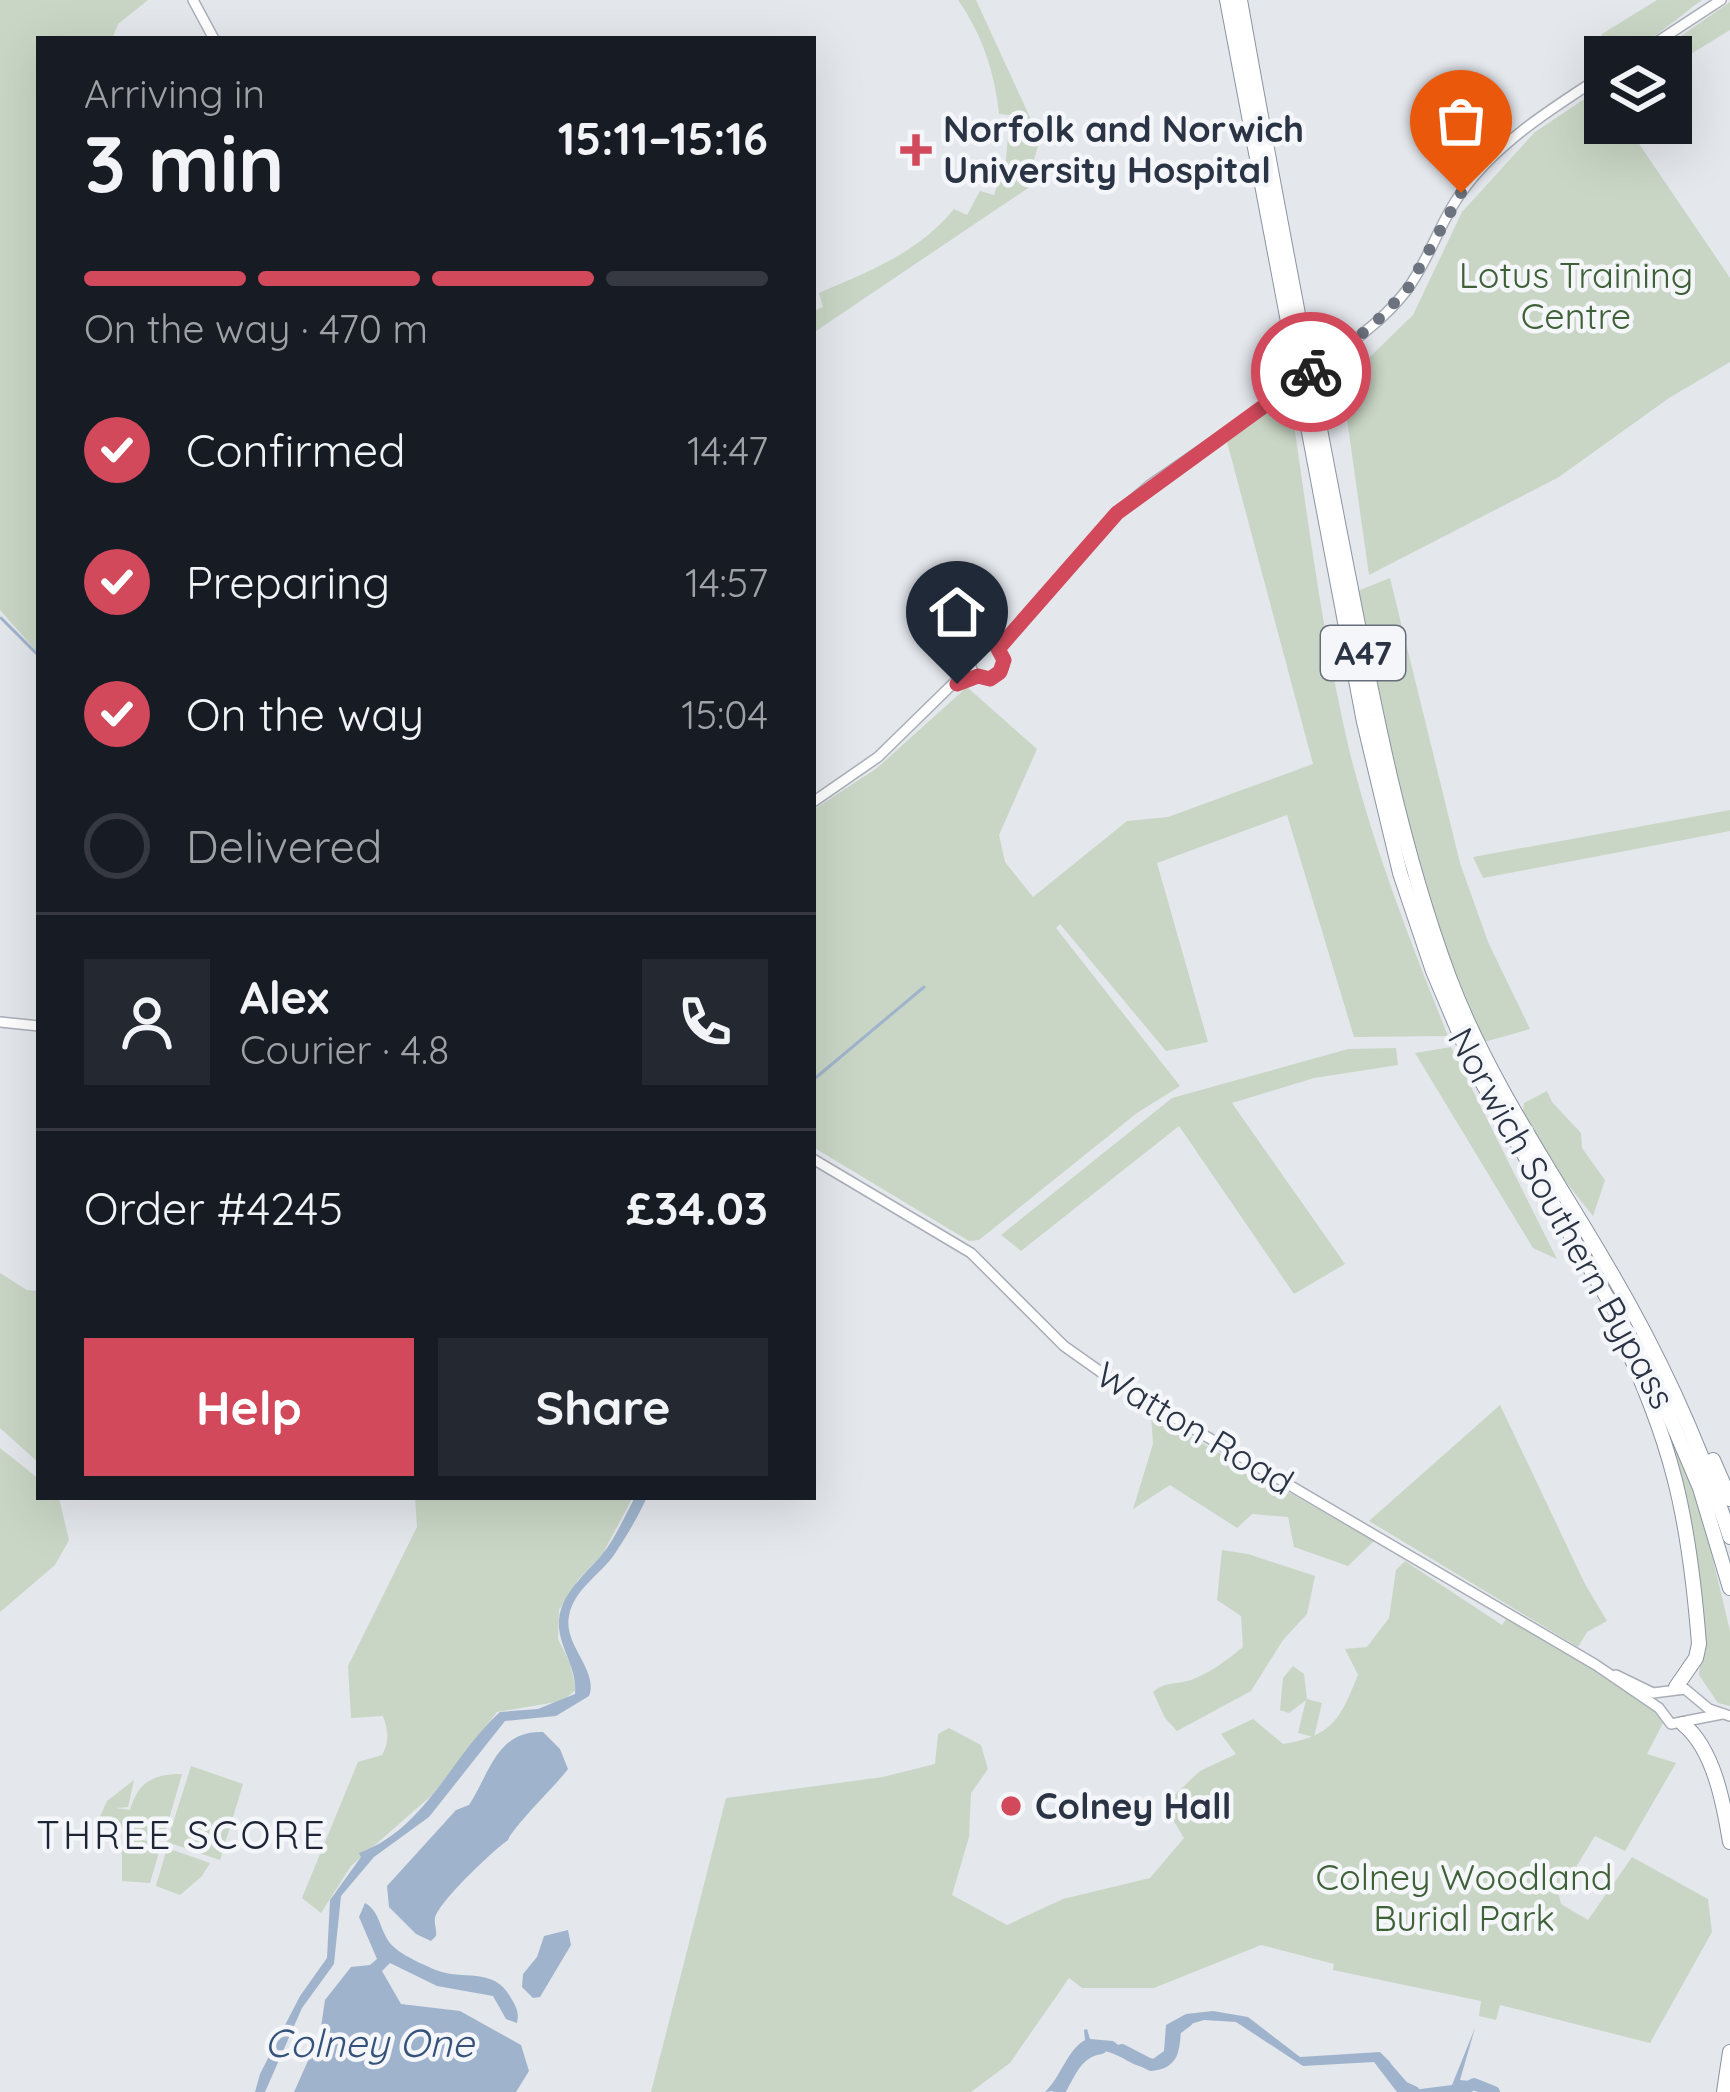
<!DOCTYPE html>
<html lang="en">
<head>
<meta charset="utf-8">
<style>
	:root { --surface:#171b24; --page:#242831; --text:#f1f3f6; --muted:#9ea1a6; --line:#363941; --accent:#d1495b }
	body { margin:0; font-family:Quicksand,sans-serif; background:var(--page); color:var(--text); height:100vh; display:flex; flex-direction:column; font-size:45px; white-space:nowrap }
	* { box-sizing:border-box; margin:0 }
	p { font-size:39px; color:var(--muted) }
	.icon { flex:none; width:66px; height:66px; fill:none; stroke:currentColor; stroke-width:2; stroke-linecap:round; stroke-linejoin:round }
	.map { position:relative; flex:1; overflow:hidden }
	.details { position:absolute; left:36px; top:36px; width:780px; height:1464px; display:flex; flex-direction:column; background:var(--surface); border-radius:0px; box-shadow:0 12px 48px #0002 }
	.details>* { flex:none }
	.tools { position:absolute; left:1584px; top:36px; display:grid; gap:24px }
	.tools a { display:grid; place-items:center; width:108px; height:108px; border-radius:0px; background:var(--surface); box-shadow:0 12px 48px #0002; font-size:60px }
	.pin { position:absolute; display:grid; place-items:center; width:102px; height:102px; color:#fff; margin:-123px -51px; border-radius:50% 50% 50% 0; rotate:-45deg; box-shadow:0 0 12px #0007 }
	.pin .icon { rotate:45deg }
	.courier { position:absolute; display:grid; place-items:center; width:120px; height:120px; margin:-60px; border:9px solid #d1495b; border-radius:50%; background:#fff; color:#222; box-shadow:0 3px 15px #0007 }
	.headline em { font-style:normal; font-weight:700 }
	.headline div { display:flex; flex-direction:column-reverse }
	.headline { display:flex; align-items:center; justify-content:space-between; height:204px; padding:0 48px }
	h1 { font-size:78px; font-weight:700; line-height:90px }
	.bar { display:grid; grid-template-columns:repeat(4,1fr); gap:18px 12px; align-content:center; height:144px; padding:0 48px }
	.bar i { height:15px; border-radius:9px; background:var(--line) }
	.bar .on { background:var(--accent) }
	.bar p { grid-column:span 4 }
	.line { display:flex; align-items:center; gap:30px; padding:0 48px; border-top:3px solid var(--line) }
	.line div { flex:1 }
	.round { display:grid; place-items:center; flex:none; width:126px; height:126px; border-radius:0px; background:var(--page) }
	ol { padding:0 48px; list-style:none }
	li { display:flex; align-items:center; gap:36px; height:132px }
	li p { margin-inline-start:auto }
	li .icon { padding:12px; border-radius:50%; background:var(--accent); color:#fff; stroke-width:4 }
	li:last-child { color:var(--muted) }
	li i { width:66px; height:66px; border:6px solid var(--line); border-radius:50% }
	.primary-button { display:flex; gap:24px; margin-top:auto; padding:24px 48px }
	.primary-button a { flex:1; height:138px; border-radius:0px; background:var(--accent); color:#fff; font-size:48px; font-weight:700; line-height:138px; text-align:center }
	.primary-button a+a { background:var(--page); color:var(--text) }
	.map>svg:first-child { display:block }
</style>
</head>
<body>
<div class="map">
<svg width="1730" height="2092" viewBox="0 0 1730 2092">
	<rect width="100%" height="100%" fill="#e4e7ec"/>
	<g fill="#c9d6c5">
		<polygon points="0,0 148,0 118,24 112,39 39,39 39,654 0,610"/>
		<path d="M958 0H976L1040 139 1033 163 1034 184 813 333V311L823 307 819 293C870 271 918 253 954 209L967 215 980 191 994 195 1006 159 1010 115 999 114C995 73 982 34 958 0Z"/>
		<path d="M1657 0H1702C1675 19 1638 55 1605 57L1601 64 1596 52 1602 34Z"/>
		<polygon points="1730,2 1730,30 1671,66 1671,57 1657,57 1658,52"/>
		<polygon points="1601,88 1605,94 1605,123 1625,123 1730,278 1730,362 1669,398 1559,477 1369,575 1342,384 1413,315 1462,212 1535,132"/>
		<path d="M1290 396C1307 514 1322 633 1349 749 1373 847 1411 943 1448 1036L1354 1037 1287 815 1157 863 1208 1042 1166 1051 1060 924 1056 928 1180 1086 1137 1113 979 1240 969 1241 813 1147V810L877 768 967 687 1037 749 999 835 1005 862 1033 897 1127 821 1168 817 1313 764 1227 442Z"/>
		<polygon points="1390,578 1460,863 1488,942 1530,1029 1484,1042 1448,955 1408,836 1355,592"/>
		<polygon points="1730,810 1730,831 1483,878 1473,857"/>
		<polygon points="1451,1047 1557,1259 1533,1248 1415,1053"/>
		<polygon points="1396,1048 1398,1065 1314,1078 1232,1103 1345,1264 1294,1294 1179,1126 1021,1251 1001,1235 1172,1098 1348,1049"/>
		<polygon points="1547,1091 1552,1102 1581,1133 1582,1148 1605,1180 1593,1216 1565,1181 1523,1112 1524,1103"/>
		<polygon points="0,1273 27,1290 39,1291 39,1463 0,1428"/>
		<polygon points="1649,1384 1687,1470 1709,1543 1730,1631 1730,1706 1718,1703 1699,1675 1704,1622 1695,1548 1678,1469"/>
		<polygon points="1500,1405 1585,1584 1607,1621 1587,1632 1578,1647 1369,1521"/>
		<polygon points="1151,1414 1374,1541 1348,1566 1294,1547 1288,1517 1252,1514 1237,1528 1170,1485 1133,1509 1153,1444"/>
		<polygon points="0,1448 39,1479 39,1497 59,1498 69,1540 55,1565 0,1612"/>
		<path d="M415 1497H633L603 1553 578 1580 559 1610 558 1639 570 1663 576 1690 562 1701 497 1712 432 1795 351 1866 321 1913 302 1898 358 1762 382 1755C390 1741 388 1731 383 1716L351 1718 348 1666 417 1527Z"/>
		<path d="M1222 1550 1248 1554 1315 1576 1307 1614 1283 1640 1251 1691 1177 1731 1165 1718 1153 1692C1166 1681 1175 1685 1191 1680 1210 1673 1227 1660 1243 1647L1241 1616 1217 1600Z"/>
		<path d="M1405 1561 1502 1625 1506 1619 1595 1668 1657 1714 1663 1723 1647 1754 1676 1763 1625 1851 1595 1836 1559 1895 1561 1904 1588 1920 1632 1857 1708 1899 1712 1932 1650 2043 1500 2005 1496 2020 1479 2016 1481 2001 1333 1970 1334 1964 1261 1945 1154 1988H1082L1069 1978 1010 2063 971 2092H651L726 1798 883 1777 935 1764 938 1734 949 1728 981 1745 988 1769 971 1793 969 1837 952 1895 1007 1925 1063 1899 1150 1878 1184 1838 1164 1805 1200 1771 1236 1754 1221 1734 1253 1719 1283 1744C1333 1736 1340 1719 1358 1675L1345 1649 1367 1647 1389 1618 1396 1570Z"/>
		<polygon points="1293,1666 1304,1674 1307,1699 1322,1703 1314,1737 1298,1733 1306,1700 1289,1713 1280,1710 1283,1678"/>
		<polygon points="191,1766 243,1784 220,1860 167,1842"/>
		<path d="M182 1774 163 1840 98 1821 107 1801 134 1780 128 1807 116 1808 130 1810C138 1782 153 1774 182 1774Z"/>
		<polygon points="122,1834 161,1845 150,1883 122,1881"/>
		<polygon points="167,1848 210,1863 202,1876 180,1895 156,1886"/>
	</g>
	<g fill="#9fb4cc">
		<path d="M635 1497H647C638 1517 626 1537 614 1555 600 1575 574 1589 569 1616 563 1645 599 1670 589 1696L556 1716 505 1721 429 1817 374 1857 341 1896 334 1964 302 2008 265 2092H255L260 2074 300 1996 327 1958 330 1900 361 1857 359 1853C426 1829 451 1756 500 1712L538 1709 575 1694C578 1667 557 1646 559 1620 561 1591 591 1570 607 1548 618 1532 626 1514 635 1497Z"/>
		<path d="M543 1732 560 1749 568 1769C557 1784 512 1828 508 1840 495 1849 439 1901 435 1918 434 1924 437 1930 436 1936L431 1941 416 1934 389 1907 387 1886 456 1810 469 1805C490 1773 497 1730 543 1732Z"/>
		<path d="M365 1903C382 1912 379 1935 395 1948 402 1955 426 1966 436 1970 463 1981 494 1966 511 1998 517 2008 519 2013 517 2023L506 2019 493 1996 437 1986 390 1963 382 1971 401 2004 460 2011 521 2045 529 2071 516 2092H294L320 2034 325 2000 351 1967 370 1965 377 1959 359 1917Z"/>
		<polygon points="568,1930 571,1945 540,1997 533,1998 522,1987 523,1974 537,1957 544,1936"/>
		<path d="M1213 2011 1248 2017 1300 2057 1380 2052 1390 2062 1394 2077 1413 2090 1452 2085 1475 2028 1460 2080 1479 2082 1498 2092 1470 2087 1455 2092H1397L1374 2062 1303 2066 1236 2022 1204 2020 1177 2028 1170 2058C1132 2085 1128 2043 1083 2051L1061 2090 1045 2092C1061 2077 1067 2050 1085 2040L1084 2030 1087 2029 1090 2039 1113 2041 1136 2058 1153 2059 1164 2051 1166 2025 1186 2014Z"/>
	</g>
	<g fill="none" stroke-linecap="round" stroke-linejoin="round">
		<g stroke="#9fb4cc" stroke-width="3">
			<polyline points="1,618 39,656"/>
			<polyline points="813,1080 924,987"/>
		</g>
		<g stroke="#9fb4cc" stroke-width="12">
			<path d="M1122 2050 1151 2065C1173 2063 1174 2050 1175 2030L1187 2021"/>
			<polyline points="1384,2065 1403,2087 1414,2092"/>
			<path d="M1059 2092C1070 2072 1077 2051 1101 2048"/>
			<polyline points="1458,2092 1474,2084 1494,2092"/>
		</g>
		<g stroke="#a9aeb7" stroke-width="12">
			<g id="secondary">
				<polyline points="193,0 214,39"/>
				<polyline points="1634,57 1721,0"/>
				<path d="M1337 354C1361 335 1387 316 1406 291 1429 261 1439 223 1461 193 1497 142 1554 107 1605 74"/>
				<circle cx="987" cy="662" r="17"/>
				<polyline points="998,649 1117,513 1150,485 1271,402"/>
				<polyline points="813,802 878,757 971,666"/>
				<polyline points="0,1022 39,1026"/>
				<polyline points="813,1159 971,1253 1064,1346 1122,1387 1596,1665 1659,1708 1671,1724 1722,1714"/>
				<polyline points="1616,1675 1653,1693 1685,1689 1709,1709 1730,1716"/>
			</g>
		</g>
		<g stroke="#8b94a3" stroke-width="16">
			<g id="highway">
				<polyline points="1227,0 1364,722 1400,873 1433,971 1475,1070 1652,1375 1700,1488 1730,1588"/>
				<path d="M1240 0C1271 176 1305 352 1339 528 1369 680 1395 831 1449 977 1488 1080 1551 1170 1606 1264 1657 1350 1700 1442 1730 1537"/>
				<path d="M1615 1323C1672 1440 1689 1515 1699 1644L1696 1658 1676 1687"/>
				<polyline points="1713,1460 1730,1499"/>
				<path d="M1683 1724C1714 1749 1724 1805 1730 1842"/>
				<polyline points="1724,2092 1730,2052"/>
			</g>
		</g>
		<use href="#secondary" stroke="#fff" stroke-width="9"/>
		<use href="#highway" stroke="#fff" stroke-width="14"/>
		<g stroke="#a9aeb7" stroke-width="12" stroke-linecap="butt">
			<polyline id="secondary-bridge" points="1271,402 1337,354"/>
		</g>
		<use href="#secondary-bridge" stroke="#fff" stroke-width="9"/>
	</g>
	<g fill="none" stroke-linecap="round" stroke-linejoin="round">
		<polyline stroke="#6c737f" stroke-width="12" stroke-dasharray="0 21.6" points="1311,372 1371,327 1407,290 1461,193"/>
		<polyline stroke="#d1495b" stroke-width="15" points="957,684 978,676 990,679 1000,672 1004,660 998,649 1117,513 1311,372"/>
	</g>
	<g fill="#d1495b" stroke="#f4f6f9" stroke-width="4.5">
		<path d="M910 132h12v12h12v12h-12v12h-12v-12h-12v-12h12z"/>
		<circle cx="1011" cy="1806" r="12"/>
	</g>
	<g text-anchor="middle" stroke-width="9" stroke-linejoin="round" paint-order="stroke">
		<rect fill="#f4f6f9" stroke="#676e7b" stroke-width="3" x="1321" y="626" width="84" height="54" rx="9"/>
		<g font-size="33" font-weight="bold" fill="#2b3445">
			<text x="1363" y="665">A47</text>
		</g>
		<g font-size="36" font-weight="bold" fill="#2b3445" stroke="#f4f6f9" text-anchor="start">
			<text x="943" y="142">Norfolk and Norwich<tspan x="943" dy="41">University Hospital</tspan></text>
			<text x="1035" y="1819">Colney Hall</text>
		</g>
		<g font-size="36" fill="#3f6138" stroke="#f4f6f9">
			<text x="1576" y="288">Lotus Training<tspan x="1576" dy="41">Centre</tspan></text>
			<text x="1464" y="1890">Colney Woodland<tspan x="1464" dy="41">Burial Park</tspan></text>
		</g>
		<g font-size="36" fill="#2b3445" stroke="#f4f6f9">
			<text transform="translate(1562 1218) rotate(61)" y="13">Norwich Southern Bypass</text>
			<text transform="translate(1195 1428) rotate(31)" y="13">Watton Road</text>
		</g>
		<g font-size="39" letter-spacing="3" fill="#1d2536" stroke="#f4f6f9">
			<text x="182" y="1849">THREE SCORE</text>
		</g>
		<g font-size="39" font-style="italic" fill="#34527a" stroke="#f4f6f9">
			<text x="369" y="2057">Colney One</text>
		</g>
	</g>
</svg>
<div class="tools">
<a><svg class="icon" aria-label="layers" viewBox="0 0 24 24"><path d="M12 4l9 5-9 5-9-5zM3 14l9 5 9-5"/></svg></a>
</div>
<div class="pin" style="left:1461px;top:193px;background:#ea580c"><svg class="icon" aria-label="bag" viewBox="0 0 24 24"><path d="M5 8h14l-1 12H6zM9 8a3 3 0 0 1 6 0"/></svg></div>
<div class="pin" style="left:957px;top:684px;background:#1f2937"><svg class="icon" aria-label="home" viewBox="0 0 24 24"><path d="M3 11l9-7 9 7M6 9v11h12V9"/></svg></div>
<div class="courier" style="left:1311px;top:372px"><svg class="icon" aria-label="bike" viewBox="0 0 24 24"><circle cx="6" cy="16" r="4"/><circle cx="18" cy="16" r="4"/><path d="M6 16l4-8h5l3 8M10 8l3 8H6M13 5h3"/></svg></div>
<section class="details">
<div class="headline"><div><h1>3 min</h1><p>Arriving in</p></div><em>15:11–15:16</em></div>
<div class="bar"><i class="on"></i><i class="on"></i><i class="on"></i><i></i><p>On the way · 470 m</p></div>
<ol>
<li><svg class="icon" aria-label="check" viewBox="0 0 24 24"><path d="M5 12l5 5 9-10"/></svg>Confirmed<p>14:47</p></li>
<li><svg class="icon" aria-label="check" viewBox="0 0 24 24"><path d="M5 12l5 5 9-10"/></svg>Preparing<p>14:57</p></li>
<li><svg class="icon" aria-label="check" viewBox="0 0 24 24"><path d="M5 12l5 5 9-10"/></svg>On the way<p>15:04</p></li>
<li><i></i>Delivered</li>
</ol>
<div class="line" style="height:216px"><a class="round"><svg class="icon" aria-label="person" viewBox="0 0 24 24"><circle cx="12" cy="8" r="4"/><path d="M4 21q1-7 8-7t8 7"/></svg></a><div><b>Alex</b><p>Courier · 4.8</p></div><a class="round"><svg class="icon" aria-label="phone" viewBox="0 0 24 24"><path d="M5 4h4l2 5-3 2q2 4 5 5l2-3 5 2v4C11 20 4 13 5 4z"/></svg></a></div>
<div class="line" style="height:156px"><div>Order #4245</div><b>£34.03</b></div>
<div class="primary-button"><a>Help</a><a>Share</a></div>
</section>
</div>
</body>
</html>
